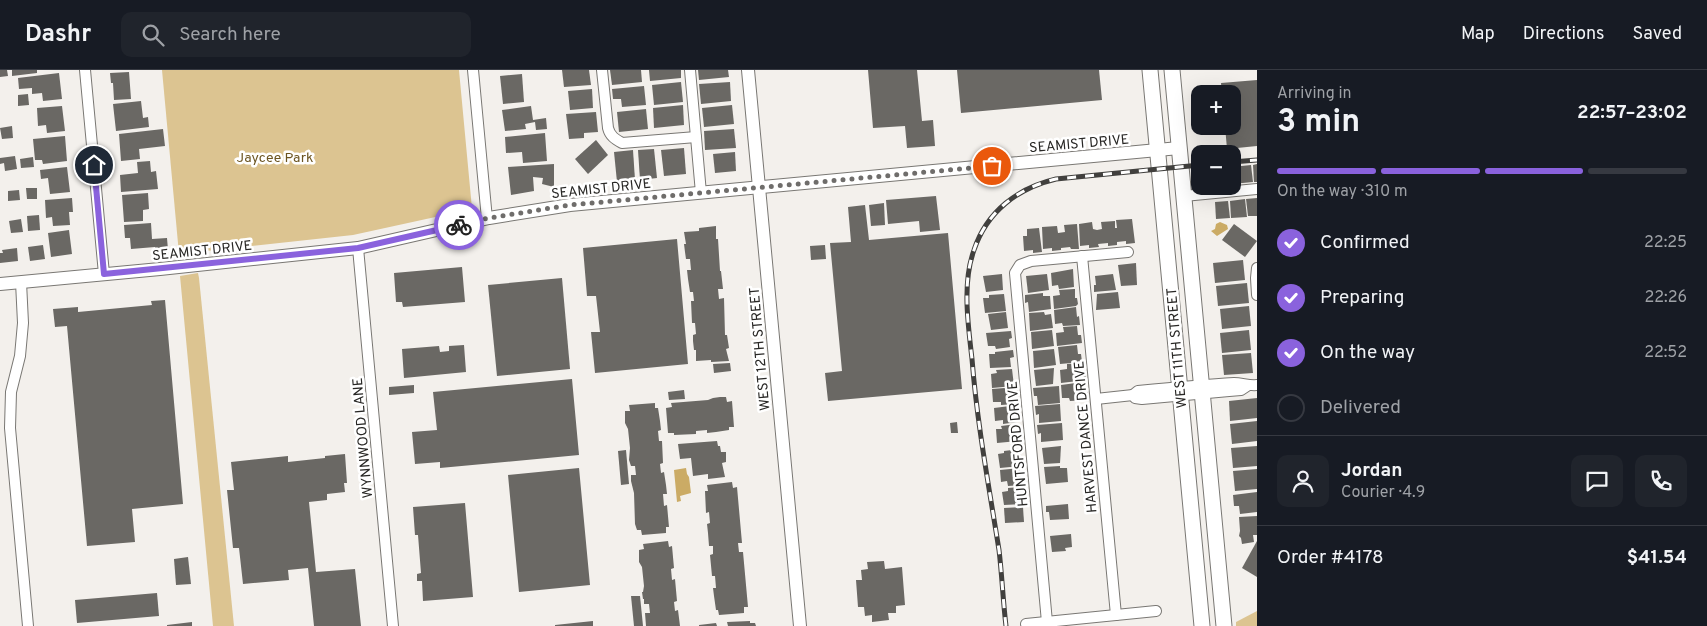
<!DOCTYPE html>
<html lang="en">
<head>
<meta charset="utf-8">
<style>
	:root { --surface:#171b24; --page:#20242c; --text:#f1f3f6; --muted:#9ea1a6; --line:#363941; --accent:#8a62dd }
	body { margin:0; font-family:Overpass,sans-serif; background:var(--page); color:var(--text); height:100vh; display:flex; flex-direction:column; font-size:19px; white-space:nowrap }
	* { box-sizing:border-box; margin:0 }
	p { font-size:16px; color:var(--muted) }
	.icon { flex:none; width:28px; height:28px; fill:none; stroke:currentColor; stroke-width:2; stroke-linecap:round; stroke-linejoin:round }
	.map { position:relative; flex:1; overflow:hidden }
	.side { display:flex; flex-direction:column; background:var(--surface); width:450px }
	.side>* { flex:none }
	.tools { position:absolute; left:1191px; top:15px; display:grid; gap:10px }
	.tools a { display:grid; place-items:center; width:50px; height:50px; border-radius:10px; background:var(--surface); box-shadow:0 5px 20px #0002; font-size:25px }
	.pin { position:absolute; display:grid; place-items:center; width:42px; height:42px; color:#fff; margin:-21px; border:2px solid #fff; border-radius:50%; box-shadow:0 1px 5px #0007 }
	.courier { position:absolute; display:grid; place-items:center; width:50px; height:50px; margin:-25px; border:4px solid #8a62dd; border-radius:50%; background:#fff; color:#222; box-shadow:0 1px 6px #0007 }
	.head em { font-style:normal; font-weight:700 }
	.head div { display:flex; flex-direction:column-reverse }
	.head { display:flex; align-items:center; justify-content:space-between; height:85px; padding:0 20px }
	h1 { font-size:32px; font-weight:700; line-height:38px }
	.bar { display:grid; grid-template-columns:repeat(4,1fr); gap:8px 5px; align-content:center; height:60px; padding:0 20px }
	.bar i { height:6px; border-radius:4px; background:var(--line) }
	.bar .on { background:var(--accent) }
	.bar p { grid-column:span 4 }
	.line { display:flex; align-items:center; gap:12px; padding:0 20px; border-top:1px solid var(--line) }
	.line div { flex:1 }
	.round { display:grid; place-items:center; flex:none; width:52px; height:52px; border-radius:10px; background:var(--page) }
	ol { padding:0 20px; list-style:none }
	li { display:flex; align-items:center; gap:15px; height:55px }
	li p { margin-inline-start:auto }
	li .icon { padding:5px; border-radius:50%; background:var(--accent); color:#fff; stroke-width:4 }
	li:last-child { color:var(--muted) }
	li i { width:28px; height:28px; border:2px solid var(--line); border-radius:50% }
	header { display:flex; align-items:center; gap:30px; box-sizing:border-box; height:70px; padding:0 25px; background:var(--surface); border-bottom:1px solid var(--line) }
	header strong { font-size:24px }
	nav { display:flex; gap:28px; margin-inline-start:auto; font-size:18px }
	.search { width:350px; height:45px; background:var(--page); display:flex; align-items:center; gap:12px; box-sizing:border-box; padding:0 18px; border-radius:10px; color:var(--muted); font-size:19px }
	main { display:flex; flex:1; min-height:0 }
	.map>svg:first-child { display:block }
</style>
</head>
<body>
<header>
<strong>Dashr</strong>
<div class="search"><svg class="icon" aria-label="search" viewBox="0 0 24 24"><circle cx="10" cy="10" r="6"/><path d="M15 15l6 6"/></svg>Search here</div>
<nav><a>Map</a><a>Directions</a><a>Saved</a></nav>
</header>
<main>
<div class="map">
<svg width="1257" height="556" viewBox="0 0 1257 556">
	<rect width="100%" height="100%" fill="#f3f0ec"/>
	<g fill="#dcc491">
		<polygon points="162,0 459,0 472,139 353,165 179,184"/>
		<polygon points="198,203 199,208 234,556 213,556 180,206"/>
		<polygon points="1257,541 1257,556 1236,556 1236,552"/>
	</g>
	<g fill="#cbab65">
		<polygon points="1220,152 1227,155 1228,159 1217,166 1211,161 1215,159 1216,154"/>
		<polygon points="686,398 687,404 689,407 691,423 680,426 681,431 677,432 674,400"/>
	</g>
	<g fill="#6a6864">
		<polygon points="0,0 7,0 8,6 0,7"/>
		<polygon points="12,0 37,0 37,3 12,6"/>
		<polygon points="562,0 589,0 591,15 564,17"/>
		<polygon points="610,0 641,0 642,12 612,15"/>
		<polygon points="649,0 681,0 681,8 650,11"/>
		<polygon points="698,0 728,0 729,7 699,10"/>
		<polygon points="868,0 917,0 922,51 933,50 935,76 907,78 905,56 873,58"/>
		<polygon points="957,0 1099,0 1102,30 961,43"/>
		<polygon points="129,2 131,29 114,30 113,13 111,13 110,3"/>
		<polygon points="59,3 62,29 43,31 42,23 32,24 32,18 19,19 18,8"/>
		<polygon points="522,4 524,32 503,34 500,6"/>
		<polygon points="1257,10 1257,76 1227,79 1225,56 1232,56 1232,24 1222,24 1221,13"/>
		<polygon points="681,12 683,32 654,35 652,15"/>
		<polygon points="730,12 731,31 701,34 699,14"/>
		<polygon points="644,16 646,35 622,37 621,29 613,29 612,19"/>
		<polygon points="592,19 593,38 570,40 568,21"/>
		<polygon points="28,24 29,35 18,36 18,25"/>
		<polygon points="141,31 143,48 148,47 149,57 116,61 113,34"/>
		<polygon points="683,35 684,55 654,58 653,38"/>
		<polygon points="732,35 734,54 704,57 702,38"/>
		<polygon points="62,36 65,61 47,63 46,55 38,56 37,38"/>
		<polygon points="531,36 533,50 546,48 547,59 536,60 535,52 525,54 526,59 505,61 502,40"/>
		<polygon points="646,39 648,59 619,62 617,42"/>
		<polygon points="596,42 598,62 584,63 584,68 569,69 566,44"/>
		<polygon points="12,56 13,68 2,69 0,58"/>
		<polygon points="163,59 165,76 139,79 140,89 121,91 119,64"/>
		<polygon points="734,59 736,78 705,80 704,61"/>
		<polygon points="545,63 547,91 523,93 522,82 506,83 505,67"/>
		<polygon points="65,66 67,91 43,94 42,90 35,90 33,69"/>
		<polygon points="596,70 608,85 588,104 575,89"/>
		<polygon points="684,78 686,104 664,106 661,80"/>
		<polygon points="654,79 657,108 640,110 638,80"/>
		<polygon points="633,80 635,110 617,112 614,82"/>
		<polygon points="735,82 736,101 715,103 713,84"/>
		<polygon points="15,86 17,99 5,101 4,93 0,94 0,88"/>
		<polygon points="33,87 34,97 21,98 20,89"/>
		<polygon points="150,91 151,102 156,101 158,119 121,122 120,105 138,103 137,92"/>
		<polygon points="554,94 554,117 542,114 543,108 533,107 534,121 511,125 508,97"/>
		<polygon points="1257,94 1257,112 1254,112 1253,95"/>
		<polygon points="1251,95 1253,112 1232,114 1232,97"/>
		<polygon points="67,97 70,122 50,124 48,108 41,109 40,100"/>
		<polygon points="26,118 37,118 37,129 27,129"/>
		<polygon points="19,120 20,130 8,131 8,121"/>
		<polygon points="148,123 149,139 143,140 143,151 124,152 122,125"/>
		<polygon points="936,126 940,160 920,162 919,151 888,154 886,130"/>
		<polygon points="72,128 73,142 69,142 70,155 53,156 52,147 46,148 45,130"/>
		<polygon points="1257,128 1257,146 1248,146 1246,129"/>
		<polygon points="1245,129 1247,147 1231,148 1230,131"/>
		<polygon points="1228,131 1230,148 1216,149 1215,132"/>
		<polygon points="884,133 885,155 871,156 869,135"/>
		<polygon points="865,135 869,170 948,163 962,319 828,331 825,303 842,301 830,173 851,172 848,137"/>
		<polygon points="39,145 40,160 28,161 27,146"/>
		<polygon points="21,149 23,162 11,163 9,151"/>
		<polygon points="1132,149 1135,173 1126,174 1126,171 1117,172 1117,175 1108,176 1108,173 1098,174 1099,177 1089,178 1089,175 1080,176 1079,154 1092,152 1093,159 1097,160 1102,159 1101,152 1115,151 1115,158 1117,158 1116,150"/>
		<polygon points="151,153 152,169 167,168 168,180 155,181 155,177 131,179 130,168 125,168 124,155"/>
		<polygon points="1077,154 1079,179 1071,179 1070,177 1061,178 1061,180 1052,181 1052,178 1043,179 1042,157 1057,156 1058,163 1065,162 1064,155"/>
		<polygon points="1234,154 1257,171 1245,187 1222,170"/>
		<polygon points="716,156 716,169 718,169 720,201 721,201 723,219 718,219 719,229 724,228 725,265 727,265 729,278 726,279 729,291 711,292 711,290 696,291 696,280 694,280 693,271 693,265 696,264 695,253 692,253 691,231 694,231 693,222 690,222 688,209 687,200 691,200 690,189 686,189 685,182 684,174 686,174 684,162 699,161 699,158"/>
		<polygon points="1039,158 1042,182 1033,183 1033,180 1024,181 1023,166 1027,166 1027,159"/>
		<polygon points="69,160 72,184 51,187 48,163"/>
		<polygon points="677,169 688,294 595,303 591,262 600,262 596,226 587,226 583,178"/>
		<polygon points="43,175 45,189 30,191 28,177"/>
		<polygon points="825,175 826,189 811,190 810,176"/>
		<polygon points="17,178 18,191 0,193 0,183 3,183 2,180"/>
		<polygon points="1243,190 1245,210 1215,213 1213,193"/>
		<polygon points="1136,193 1137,215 1121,216 1118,195"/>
		<polygon points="462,197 465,232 403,237 402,232 396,232 394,203"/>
		<polygon points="1073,199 1074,217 1059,219 1058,215 1052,216 1051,203"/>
		<polygon points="1002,204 1003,220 986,222 983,206"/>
		<polygon points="1047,204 1049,220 1028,223 1026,206"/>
		<polygon points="1113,204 1116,220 1094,222 1094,215 1096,215 1095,206"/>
		<polygon points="562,208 570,299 497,306 488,215"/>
		<polygon points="1247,213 1249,233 1218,236 1216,216"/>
		<polygon points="1074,219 1075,219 1075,228 1077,228 1078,234 1076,236 1054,239 1053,226 1060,225 1059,220"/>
		<polygon points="1118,222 1120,238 1096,240 1097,224"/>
		<polygon points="1043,223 1043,226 1050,226 1051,239 1029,242 1028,232 1025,233 1025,225"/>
		<polygon points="1004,224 1006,241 985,243 983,228 989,228 989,225"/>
		<polygon points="165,230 183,434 132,439 135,472 87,476 67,256 55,257 53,239 78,237 78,242 152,235 151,231"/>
		<polygon points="1249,236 1251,256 1222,259 1220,239"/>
		<polygon points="1076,237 1077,247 1079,246 1080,255 1063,256 1062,253 1055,254 1054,240"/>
		<polygon points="1006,242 1008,258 991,260 988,244"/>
		<polygon points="1044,242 1045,245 1051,244 1053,258 1030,261 1029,243"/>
		<polygon points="1077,256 1078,265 1081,265 1082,273 1057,276 1056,263 1064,262 1063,257"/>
		<polygon points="1052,260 1054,276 1032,279 1031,262"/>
		<polygon points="1249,260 1251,280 1222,283 1220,263"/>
		<polygon points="1011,261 1012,268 1009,269 1010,277 996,279 995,276 988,276 986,263"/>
		<polygon points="464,275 466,302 404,308 402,279 439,276 440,282 449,281 449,276"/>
		<polygon points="1077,275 1078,284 1081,284 1082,292 1060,294 1058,277"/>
		<polygon points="1054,279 1056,295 1034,298 1033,281"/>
		<polygon points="1013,280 1014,287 1010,288 1011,297 990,298 989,284 995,284 995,282"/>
		<polygon points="1251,283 1253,303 1224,305 1222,285"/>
		<polygon points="730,293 731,301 714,303 713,294"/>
		<polygon points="1081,293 1082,302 1085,302 1086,310 1061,313 1060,300 1067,299 1067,294"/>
		<polygon points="1054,298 1053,314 1036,316 1034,300"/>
		<polygon points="1012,299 1014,316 992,318 991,304 997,303 996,300"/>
		<polygon points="572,309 579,385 440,398 440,392 415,394 412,362 437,360 433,322"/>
		<polygon points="1083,312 1083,321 1087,320 1088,330 1070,331 1069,328 1062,328 1061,315"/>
		<polygon points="414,315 414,323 389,325 389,317"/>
		<polygon points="1059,316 1060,333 1038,335 1037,326 1034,326 1033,318"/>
		<polygon points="1017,317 1018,325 1014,325 1015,334 1001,335 1001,332 993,332 992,319"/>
		<polygon points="684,320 685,329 669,330 668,322"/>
		<polygon points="720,327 726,327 727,332 732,331 734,357 729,357 729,360 716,362 707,363 707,360 696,361 696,364 674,365 674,363 668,363 666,338 672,337 671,333 708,330 713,328"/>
		<polygon points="1257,328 1257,348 1230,351 1229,331"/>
		<polygon points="655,333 655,338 658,338 660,351 661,360 658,361 659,371 662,371 663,393 660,394 661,403 664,402 666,415 667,424 663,424 664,436 667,435 669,457 666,457 666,463 642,465 641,460 637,460 635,454 634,423 631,411 631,405 636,405 635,396 631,396 629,390 630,378 628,359 625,353 625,341 630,341 629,335"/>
		<polygon points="1060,334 1061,351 1039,353 1039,344 1036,345 1035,336"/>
		<polygon points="1019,335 1020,343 1016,343 1017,352 1003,354 1003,350 995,351 994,338"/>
		<polygon points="1257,351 1257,371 1232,374 1230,354"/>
		<polygon points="957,352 958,363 951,363 950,353"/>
		<polygon points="1062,353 1063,370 1041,372 1041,363 1038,364 1037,355"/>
		<polygon points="1017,354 1019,371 997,373 996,359 1002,359 1001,356"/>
		<polygon points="717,371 718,376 720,376 721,382 726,382 726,392 722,393 725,407 708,409 708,404 693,406 691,388 680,389 678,374"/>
		<polygon points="1061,376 1060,393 1044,394 1042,378"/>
		<polygon points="1257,376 1257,396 1233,398 1231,378"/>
		<polygon points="1020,379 1021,396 1000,398 998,384 1004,383 1004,381"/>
		<polygon points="626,380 629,414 621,415 618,381"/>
		<polygon points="345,384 347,413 344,413 345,422 327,424 327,430 309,432 316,502 355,499 361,556 314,556 308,498 288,500 289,510 243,514 239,478 233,478 227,420 234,420 231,392 288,386 288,392 325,388 325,386"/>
		<polygon points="1060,396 1060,398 1067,398 1068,412 1046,414 1044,397"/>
		<polygon points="579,398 590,515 519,522 508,405"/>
		<polygon points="1020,398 1021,415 1008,416 1007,411 1001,412 1000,400"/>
		<polygon points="1257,399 1257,419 1235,421 1233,401"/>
		<polygon points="732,412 733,418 737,417 742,473 738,473 739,482 743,482 748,537 744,537 744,543 719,545 718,540 716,540 714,526 713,518 716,518 715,506 712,506 710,485 713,484 713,476 709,476 708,463 707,454 710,453 709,442 706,443 705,421 708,421 707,415"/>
		<polygon points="1021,417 1023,434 1004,435 1002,422 1008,421 1008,418"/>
		<polygon points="1257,422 1257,442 1240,444 1239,436 1234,436 1233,425"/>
		<polygon points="465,433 473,527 423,531 422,511 417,511 417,504 421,503 418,465 415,465 413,437"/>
		<polygon points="1068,434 1069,449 1050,450 1049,442 1046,442 1046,436"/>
		<polygon points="1023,437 1024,452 1005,453 1004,438"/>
		<polygon points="1257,446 1257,465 1253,465 1254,472 1242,474 1241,468 1239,466 1240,461 1239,447"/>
		<polygon points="1071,464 1072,477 1065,478 1066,481 1052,482 1050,466"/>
		<polygon points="668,471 669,477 672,476 674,498 671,499 672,510 675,509 677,531 674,532 675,541 678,540 680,556 646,556 645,543 650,543 649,534 644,534 644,529 643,529 642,522 643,522 644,516 642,497 639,492 639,480 644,479 643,474"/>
		<polygon points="1257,471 1257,507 1242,498"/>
		<polygon points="188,487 191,514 176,515 174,489"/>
		<polygon points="884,491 885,499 902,497 905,535 896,536 896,543 888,543 889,550 872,552 872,545 865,546 864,537 858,537 856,510 862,510 861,500 868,499 867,492"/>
		<polygon points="157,523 159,546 77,553 75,530"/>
		<polygon points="631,526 640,526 643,556 634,556"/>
		<polygon points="593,551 593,556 555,556 555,555"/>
		<polygon points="750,551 750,553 755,553 756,556 728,556 727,552"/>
		<polygon points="192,552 192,556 167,556 167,555"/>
		<polygon points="716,553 717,556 699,556 699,555"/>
	</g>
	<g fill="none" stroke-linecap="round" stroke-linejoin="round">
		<g stroke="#797773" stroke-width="12">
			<g id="minor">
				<polyline points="85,0 104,204"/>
				<polyline points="473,0 487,149"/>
				<path d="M602 0 608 58C610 66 615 69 622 73L696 67"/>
				<polyline points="690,0 701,123"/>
				<polyline points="1184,126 1257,119"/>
				<polyline points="358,178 393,556"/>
				<polyline points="1082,186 1116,545"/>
				<polyline points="1257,198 1256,208 1257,225"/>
				<polyline points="21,212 23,253 20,286 11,322 10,358 28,556"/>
				<path d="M1247 316 1241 320 1229 321 1142 329 1135 328 1133 325 1138 321C1170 318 1202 315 1234 313 1242 313 1249 316 1257 315"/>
				<polyline points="1096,329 1133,325"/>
				<polyline points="1047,552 1015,203 1020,195 1031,191 1128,182"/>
				<polyline points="1026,554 1156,541"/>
			</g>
		</g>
		<g stroke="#797773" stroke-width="14">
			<g id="tertiary">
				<polyline points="748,0 800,556"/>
				<polyline points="0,214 160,199 358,178 489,148 570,135 1179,78"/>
			</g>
		</g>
		<g stroke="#797773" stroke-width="17">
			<g id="secondary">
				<polyline points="1150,0 1202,556"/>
				<polyline points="1172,0 1224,556"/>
			</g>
		</g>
		<use href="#minor" stroke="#fff" stroke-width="10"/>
		<use href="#tertiary" stroke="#fff" stroke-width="12"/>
		<use href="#secondary" stroke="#fff" stroke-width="15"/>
		<g stroke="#41403e" stroke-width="5">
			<g id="rail">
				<polyline points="1232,92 1257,90"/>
				<path d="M1006 556C1003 531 1002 505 999 480 989 417 977 353 972 289 968 254 962 213 974 180 987 141 1018 118 1056 109L1200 95"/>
			</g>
		</g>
		<use href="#rail" stroke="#fff" stroke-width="3" stroke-dasharray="9" stroke-linecap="butt"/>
	</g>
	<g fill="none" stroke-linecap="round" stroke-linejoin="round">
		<polyline stroke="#6f6d6b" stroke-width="5" stroke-dasharray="0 9" points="459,155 489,148 570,135 992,96"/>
		<polyline stroke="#8a62dd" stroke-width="6" points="94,95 104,204 358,178 459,155"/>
	</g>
	<g text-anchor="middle" stroke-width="5" stroke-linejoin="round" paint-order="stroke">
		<g font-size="14" fill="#282725" stroke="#fff">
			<text transform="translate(1079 73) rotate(-5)" y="5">SEAMIST DRIVE</text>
			<text transform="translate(601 118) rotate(-6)" y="5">SEAMIST DRIVE</text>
			<text transform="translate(202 180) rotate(-6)" y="5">SEAMIST DRIVE</text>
			<text transform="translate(1176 278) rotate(-95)" y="5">WEST 11TH STREET</text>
			<text transform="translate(759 279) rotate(-95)" y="5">WEST 12TH STREET</text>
			<text transform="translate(1085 367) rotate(-95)" y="5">HARVEST DANCE DRIVE</text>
			<text transform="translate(362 368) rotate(-95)" y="5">WYNNWOOD LANE</text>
			<text transform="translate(1017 374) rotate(-95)" y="5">HUNTSFORD DRIVE</text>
		</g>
		<g font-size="14" fill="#6b5420" stroke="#fff">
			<text x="275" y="92">Jaycee Park</text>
		</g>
	</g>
</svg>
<div class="tools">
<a>+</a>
<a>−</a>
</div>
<div class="pin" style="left:992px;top:96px;background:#ea580c"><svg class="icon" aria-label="bag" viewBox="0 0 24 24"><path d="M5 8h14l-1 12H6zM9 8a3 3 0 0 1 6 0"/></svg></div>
<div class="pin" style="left:94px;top:95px;background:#1f2937"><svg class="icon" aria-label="home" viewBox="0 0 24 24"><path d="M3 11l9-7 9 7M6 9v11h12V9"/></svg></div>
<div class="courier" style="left:459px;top:155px"><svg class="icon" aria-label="bike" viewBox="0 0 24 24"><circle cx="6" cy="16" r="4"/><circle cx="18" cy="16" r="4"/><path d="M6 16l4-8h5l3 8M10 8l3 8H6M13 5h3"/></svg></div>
</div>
<section class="side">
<div class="head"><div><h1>3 min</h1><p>Arriving in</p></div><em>22:57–23:02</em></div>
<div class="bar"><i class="on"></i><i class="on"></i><i class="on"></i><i></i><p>On the way · 310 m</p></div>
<ol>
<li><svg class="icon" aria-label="check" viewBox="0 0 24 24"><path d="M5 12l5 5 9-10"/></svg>Confirmed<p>22:25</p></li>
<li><svg class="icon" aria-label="check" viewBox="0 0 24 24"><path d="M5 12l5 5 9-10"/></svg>Preparing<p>22:26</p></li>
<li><svg class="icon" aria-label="check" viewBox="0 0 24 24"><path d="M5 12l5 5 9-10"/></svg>On the way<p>22:52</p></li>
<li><i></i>Delivered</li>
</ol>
<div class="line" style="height:90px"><a class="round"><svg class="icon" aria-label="person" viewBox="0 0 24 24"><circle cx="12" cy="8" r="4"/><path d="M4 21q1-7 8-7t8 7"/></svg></a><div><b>Jordan</b><p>Courier · 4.9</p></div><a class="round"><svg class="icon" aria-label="chat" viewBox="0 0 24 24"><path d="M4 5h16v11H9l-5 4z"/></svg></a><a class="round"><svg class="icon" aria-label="phone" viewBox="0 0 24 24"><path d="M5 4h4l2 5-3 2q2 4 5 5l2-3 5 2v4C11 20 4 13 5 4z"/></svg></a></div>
<div class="line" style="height:65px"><div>Order #4178</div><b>$41.54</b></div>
</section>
</main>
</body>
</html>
